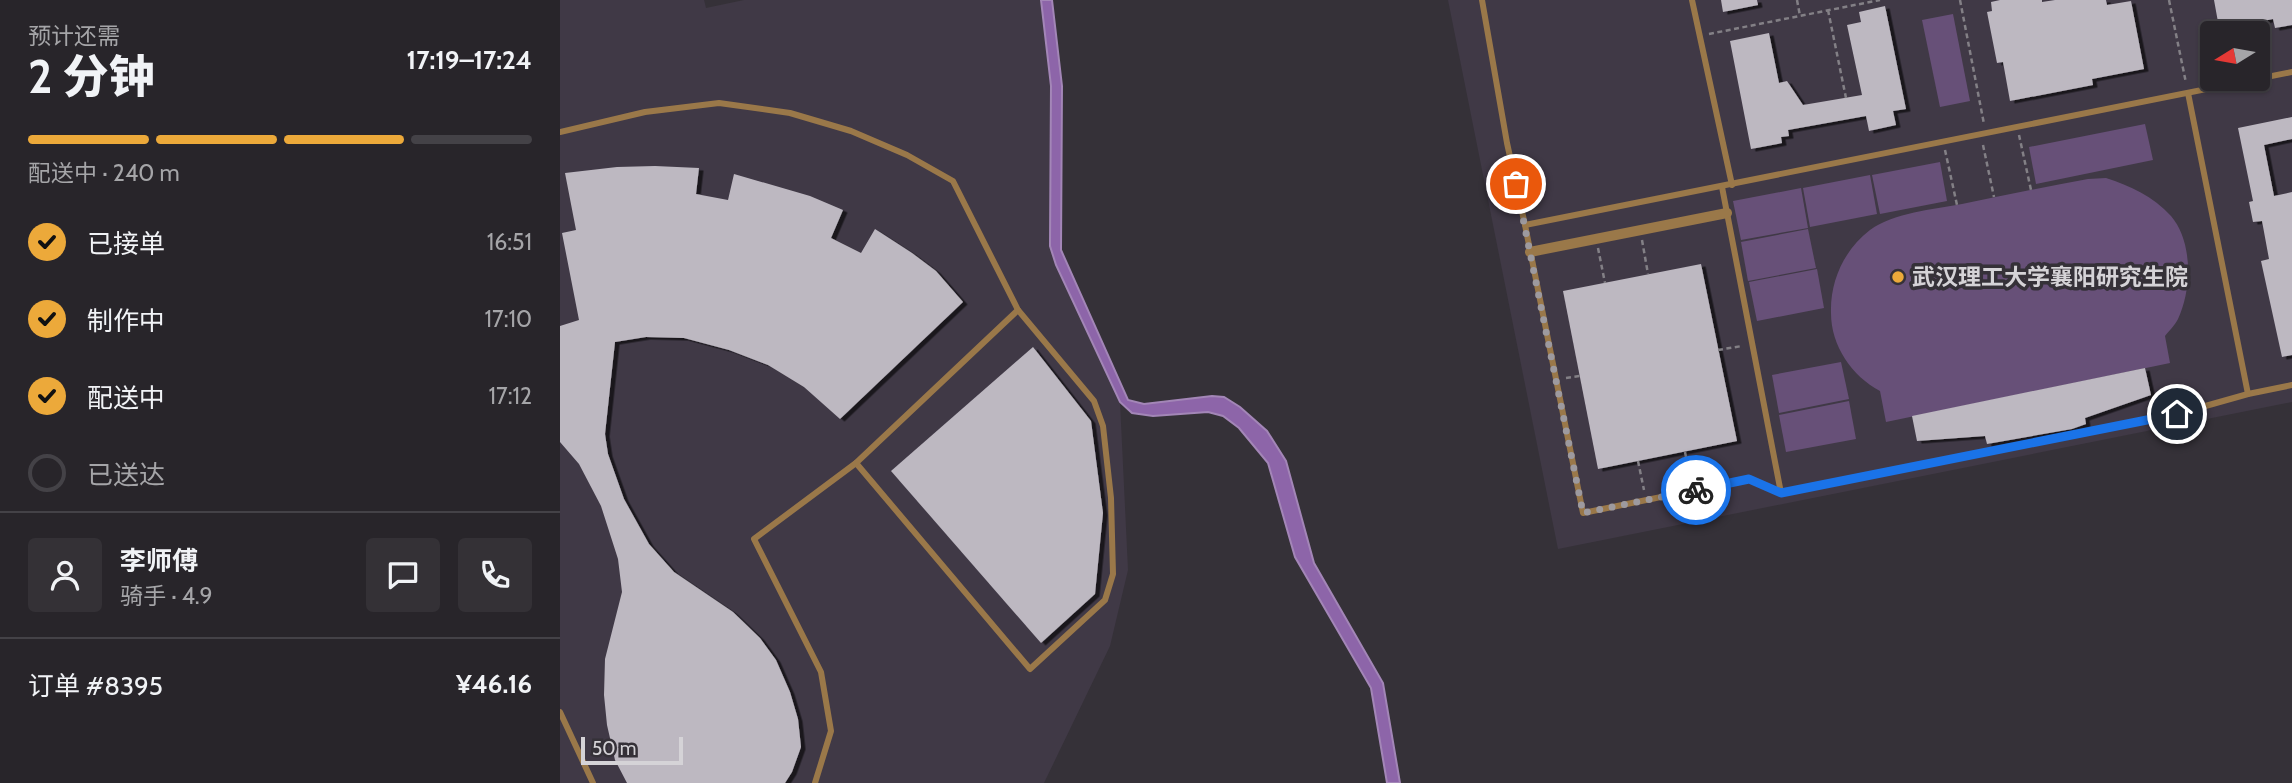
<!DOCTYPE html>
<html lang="zh">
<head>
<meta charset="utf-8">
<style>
	:root { --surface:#28252a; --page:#343136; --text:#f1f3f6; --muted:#a5a5a8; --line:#444247; --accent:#eca93a }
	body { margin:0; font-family:Cabin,"Noto Sans SC",sans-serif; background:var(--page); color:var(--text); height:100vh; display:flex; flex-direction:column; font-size:26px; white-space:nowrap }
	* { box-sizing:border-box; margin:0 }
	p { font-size:23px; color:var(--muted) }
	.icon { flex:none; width:38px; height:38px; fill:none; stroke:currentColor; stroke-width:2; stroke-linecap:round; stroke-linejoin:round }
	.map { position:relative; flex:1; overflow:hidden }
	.drawer { display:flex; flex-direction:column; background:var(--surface); width:560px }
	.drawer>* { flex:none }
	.needle { width:46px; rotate:259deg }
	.buttons { position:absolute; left:1640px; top:21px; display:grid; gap:14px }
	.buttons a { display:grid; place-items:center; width:70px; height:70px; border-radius:7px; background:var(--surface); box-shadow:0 2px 5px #0004,0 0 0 2px var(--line); font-size:35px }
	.scale { position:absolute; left:21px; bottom:18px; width:102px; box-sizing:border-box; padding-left:7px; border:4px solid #d5d3d7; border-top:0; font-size:19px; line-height:24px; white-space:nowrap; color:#d5d3d7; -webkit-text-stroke:5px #353138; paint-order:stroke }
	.pin { position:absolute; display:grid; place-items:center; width:60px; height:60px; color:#fff; margin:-30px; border:4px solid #fff; border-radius:50%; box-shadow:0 2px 7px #0007 }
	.courier { position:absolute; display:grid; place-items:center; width:70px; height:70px; margin:-35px; border:5px solid #1a73e8; border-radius:50%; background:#fff; color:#222; box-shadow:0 2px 9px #0007 }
	.head em { font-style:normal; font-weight:800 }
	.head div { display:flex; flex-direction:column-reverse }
	.head { display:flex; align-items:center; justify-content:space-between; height:119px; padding:0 28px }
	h1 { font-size:46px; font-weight:800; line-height:52px }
	.bar { display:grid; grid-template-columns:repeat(4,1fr); gap:10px 7px; align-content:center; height:84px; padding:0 28px }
	.bar i { height:9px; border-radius:5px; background:var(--line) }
	.bar .current { background:var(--accent) }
	.bar p { grid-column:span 4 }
	.line { display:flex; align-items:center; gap:18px; padding:0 28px; border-top:2px solid var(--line) }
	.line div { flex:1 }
	.round { display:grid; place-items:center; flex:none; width:74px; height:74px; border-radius:7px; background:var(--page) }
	ol { padding:0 28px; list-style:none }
	li { display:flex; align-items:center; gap:21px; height:77px }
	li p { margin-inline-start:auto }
	li .icon { padding:7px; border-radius:50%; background:var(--accent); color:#111; stroke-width:4 }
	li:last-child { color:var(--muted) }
	li i { width:38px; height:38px; border:4px solid var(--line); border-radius:50% }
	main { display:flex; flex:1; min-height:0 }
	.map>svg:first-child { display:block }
</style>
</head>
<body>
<main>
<section class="drawer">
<div class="head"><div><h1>2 分钟</h1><p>预计还需</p></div><em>17:19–17:24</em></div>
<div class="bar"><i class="current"></i><i class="current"></i><i class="current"></i><i></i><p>配送中 · 240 m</p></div>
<ol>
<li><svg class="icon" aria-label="check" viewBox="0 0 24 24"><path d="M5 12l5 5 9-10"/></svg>已接单<p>16:51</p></li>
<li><svg class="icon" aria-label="check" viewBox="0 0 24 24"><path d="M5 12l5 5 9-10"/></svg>制作中<p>17:10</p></li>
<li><svg class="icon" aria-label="check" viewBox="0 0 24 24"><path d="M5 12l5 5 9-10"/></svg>配送中<p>17:12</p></li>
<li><i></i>已送达</li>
</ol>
<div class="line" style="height:126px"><a class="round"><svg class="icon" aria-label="person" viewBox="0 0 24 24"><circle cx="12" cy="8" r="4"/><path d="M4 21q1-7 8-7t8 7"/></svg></a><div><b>李师傅</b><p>骑手 · 4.9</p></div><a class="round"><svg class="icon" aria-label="chat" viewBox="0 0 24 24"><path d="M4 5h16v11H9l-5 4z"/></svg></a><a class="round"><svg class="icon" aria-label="phone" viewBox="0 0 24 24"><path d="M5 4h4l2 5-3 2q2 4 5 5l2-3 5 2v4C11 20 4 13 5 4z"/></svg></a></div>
<div class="line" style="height:91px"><div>订单 #8395</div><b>¥46.16</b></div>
</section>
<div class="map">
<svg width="1732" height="783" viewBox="0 0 1732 783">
	<defs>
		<filter id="shadow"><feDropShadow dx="4.5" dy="2.5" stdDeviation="0" flood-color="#0009"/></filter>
	</defs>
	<rect width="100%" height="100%" fill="#353138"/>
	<g fill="#403946" fill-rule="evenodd">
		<polygon points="0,0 144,0 146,8 184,0 481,0 491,86 490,246 496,265 560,402 568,570 550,646 484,783 0,783"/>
		<path d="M888 0H1732V402L998 549ZM1652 33H1698V79H1652Z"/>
	</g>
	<g fill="#675078">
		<polygon points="1393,14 1410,101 1380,107 1362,20"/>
		<polygon points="1585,124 1593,160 1476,184 1469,147"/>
		<polygon points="1380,162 1387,201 1320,214 1312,175"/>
		<polygon points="1310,175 1317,214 1250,227 1243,188"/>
		<path d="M1546 178C1570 186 1593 196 1611 216 1633 242 1632 289 1618 319 1615 325 1609 331 1605 336L1610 363 1326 422 1320 391C1292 376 1271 346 1271 313 1270 281 1284 250 1310 230 1335 212 1372 210 1402 204 1444 195 1486 187 1528 179Z"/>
		<polygon points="1241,188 1248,228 1181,240 1173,201"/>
		<polygon points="1248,229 1256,268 1188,281 1181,242"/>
		<polygon points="1257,269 1264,308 1197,321 1189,282"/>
		<polygon points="1281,362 1289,399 1219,413 1212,375"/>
		<polygon points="1289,401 1296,439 1226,452 1219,415"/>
	</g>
	<polygon fill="#8d65a9" stroke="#a386b7" stroke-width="2" points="481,0 492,0 502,86 501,250 568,400 584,404 652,396 664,397 680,407 707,431 726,461 754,563 823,683 840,783 827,783 811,688 735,557 708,463 679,428 663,416 648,412 593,416 572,413 560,402 496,265 490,246 491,86"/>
	<g fill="#bdb8c1" filter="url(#shadow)">
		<polygon points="1161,0 1197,0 1198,5 1163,12"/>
		<polygon points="1440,0 1482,0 1482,2 1495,0 1546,0 1547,5 1571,1 1584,69 1532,79 1533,85 1450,101 1443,62 1437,63 1427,12 1432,11 1431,2"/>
		<polygon points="1654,0 1732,0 1732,25 1715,28 1713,19 1684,25 1686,33 1660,33"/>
		<polygon points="1325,6 1346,109 1333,111 1336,125 1309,131 1306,116 1228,130 1229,136 1221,137 1222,143 1191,149 1170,41 1209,33 1219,83 1227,81 1243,105 1302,95 1287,25 1301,22 1299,12"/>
		<polygon points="1732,117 1732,139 1704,145 1714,196 1732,192 1732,355 1722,357 1701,261 1709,259 1702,221 1693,222 1689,202 1693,201 1678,128"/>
		<polygon points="95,166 139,168 136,194 168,200 174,174 250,196 283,210 271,238 301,253 315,229 352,253 376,271 403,302 280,419 244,387 208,365 169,350 124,338 86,337 55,342 45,434 48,454 64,499 89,544 114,572 173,612 200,638 216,660 230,692 238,719 241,747 232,772 225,783 67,783 55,760 47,725 44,695 45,659 62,592 58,559 41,506 19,464 0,442 0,326 19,320 2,233 16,230 5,173 57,167"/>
		<polygon points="1141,264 1177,441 1038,469 1003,291"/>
		<polygon points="473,347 531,421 543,513 535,594 481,643 331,471"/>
		<polygon points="1585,368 1591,395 1525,418 1526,424 1512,429 1427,444 1425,436 1357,441 1352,416"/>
	</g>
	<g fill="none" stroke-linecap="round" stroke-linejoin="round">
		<g stroke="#838086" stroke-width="2.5" stroke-dasharray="5 3.5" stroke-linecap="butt">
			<polyline points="1237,0 1240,16"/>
			<polyline points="1400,0 1424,124"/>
			<polyline points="1609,0 1626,83"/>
			<polyline points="1268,10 1286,98"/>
			<polyline points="1149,34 1320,0"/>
			<polyline points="1459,135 1471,190"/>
			<polyline points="1423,145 1434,197"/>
			<polyline points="1385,150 1397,205"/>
			<polyline points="1082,240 1088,274"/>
			<polyline points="1038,248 1045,283"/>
			<polyline points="1158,350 1182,346"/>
			<polyline points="1006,378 1020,376"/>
			<polyline points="1125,452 1131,481"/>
			<polyline points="1078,461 1084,490"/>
		</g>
		<g stroke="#9a7849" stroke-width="6">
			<polyline points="922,0 947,143 965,225 1732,72"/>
			<polyline points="1132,0 1172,185"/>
			<polyline points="1628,93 1688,394 1732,385"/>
			<polyline points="0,132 85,112 159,103 230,113 291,131 347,155 393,181 458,310 534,401 543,426 551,498 553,574 545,600 470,669 296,463"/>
			<polyline points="1162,187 1221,493 1617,414 1688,394"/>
			<polyline points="965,225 1023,513 1189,479 1221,493"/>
			<polyline points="0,712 33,783"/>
			<polyline points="255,783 271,731 261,672 194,539 296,463 458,310"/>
		</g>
		<polyline stroke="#9a7849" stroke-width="10" points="970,252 1167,213"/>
	</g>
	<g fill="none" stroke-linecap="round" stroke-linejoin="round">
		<polyline stroke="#9d9a9f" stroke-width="7" stroke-dasharray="0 12.6" points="956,184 1023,513 1136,490"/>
		<polyline stroke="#1a73e8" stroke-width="9" points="1136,490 1189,479 1221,493 1617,414"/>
	</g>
	<circle fill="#eca93a" stroke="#353138" stroke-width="2.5" cx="1338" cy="277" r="7"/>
	<g text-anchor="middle" stroke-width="7" stroke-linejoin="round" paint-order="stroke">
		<g font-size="23" font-weight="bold" fill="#d5d3d7" stroke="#353138" text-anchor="start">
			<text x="1352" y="285">武汉理工大学襄阳研究生院</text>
		</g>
	</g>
</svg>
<div class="buttons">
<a><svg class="needle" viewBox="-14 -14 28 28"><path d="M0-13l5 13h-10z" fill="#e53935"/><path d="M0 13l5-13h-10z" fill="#a5a5a8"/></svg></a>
</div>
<div class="scale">50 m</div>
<div class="pin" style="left:956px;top:184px;background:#ea580c"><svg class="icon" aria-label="bag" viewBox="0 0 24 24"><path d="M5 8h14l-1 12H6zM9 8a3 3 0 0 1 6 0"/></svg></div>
<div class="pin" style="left:1617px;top:414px;background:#1f2937"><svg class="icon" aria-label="home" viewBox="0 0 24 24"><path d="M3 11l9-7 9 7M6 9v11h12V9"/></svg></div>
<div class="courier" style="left:1136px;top:490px"><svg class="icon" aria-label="bike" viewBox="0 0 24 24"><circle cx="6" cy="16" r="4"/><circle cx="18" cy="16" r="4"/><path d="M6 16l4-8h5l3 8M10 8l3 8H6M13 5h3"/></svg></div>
</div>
</main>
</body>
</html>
